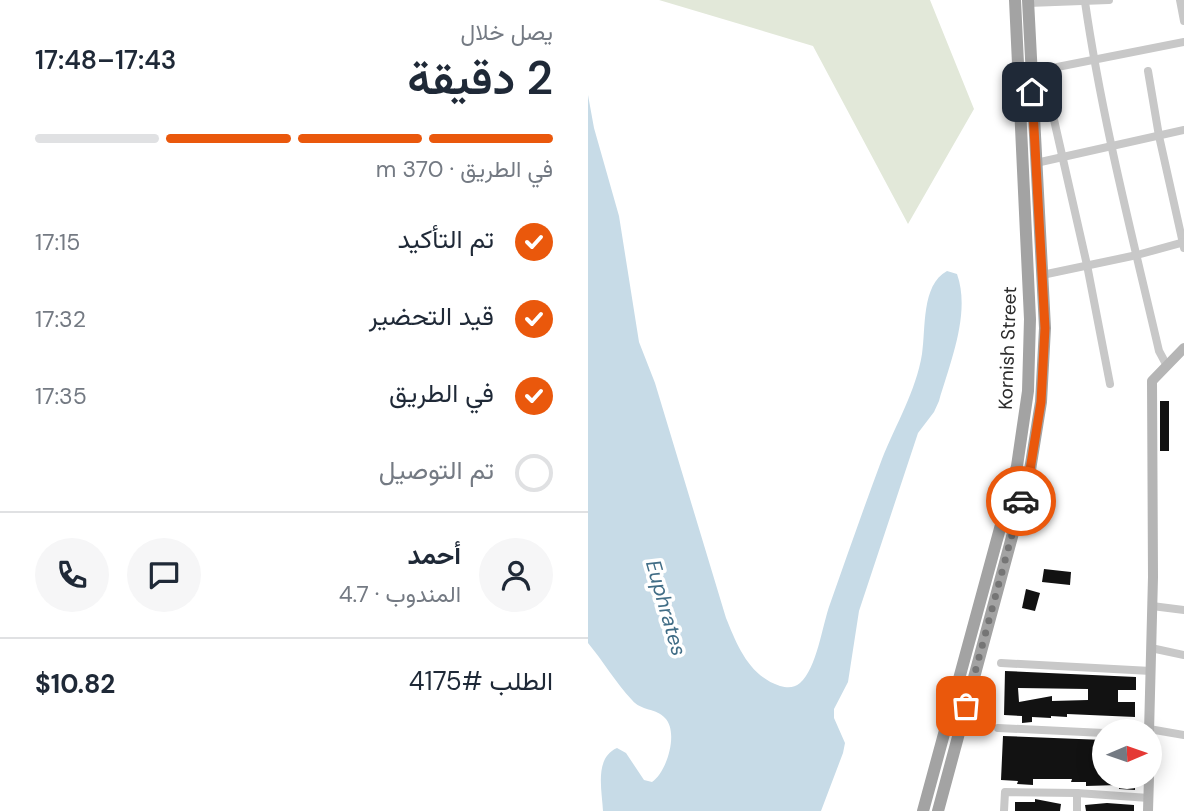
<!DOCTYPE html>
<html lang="ar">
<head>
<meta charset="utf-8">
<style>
	:root { --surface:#fff; --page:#f6f6f7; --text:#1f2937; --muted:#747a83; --line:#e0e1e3; --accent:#ea580c }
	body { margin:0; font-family:"DM Sans",Vazirmatn,sans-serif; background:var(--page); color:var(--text); direction:rtl; height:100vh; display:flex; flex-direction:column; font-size:26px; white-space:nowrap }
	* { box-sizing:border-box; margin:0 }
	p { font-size:23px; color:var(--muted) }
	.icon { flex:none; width:38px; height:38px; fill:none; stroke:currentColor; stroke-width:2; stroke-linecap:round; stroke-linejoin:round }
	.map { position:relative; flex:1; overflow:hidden; direction:ltr }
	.sheet { display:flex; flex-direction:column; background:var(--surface); width:588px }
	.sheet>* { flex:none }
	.needle { width:46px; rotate:88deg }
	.buttons { position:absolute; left:504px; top:719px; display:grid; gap:14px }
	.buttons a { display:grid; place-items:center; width:70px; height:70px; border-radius:50%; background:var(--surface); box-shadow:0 4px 18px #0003; font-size:35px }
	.pin { position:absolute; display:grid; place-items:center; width:60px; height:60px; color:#fff; margin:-30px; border-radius:14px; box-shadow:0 4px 10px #0006 }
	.courier { position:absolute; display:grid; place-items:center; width:70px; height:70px; margin:-35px; border:5px solid #ea580c; border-radius:50%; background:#fff; color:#222; box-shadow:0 2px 9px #0007 }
	.head em { font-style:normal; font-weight:600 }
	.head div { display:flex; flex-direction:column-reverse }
	.head { display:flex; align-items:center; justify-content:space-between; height:119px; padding:0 35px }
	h1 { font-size:46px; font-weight:600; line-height:52px }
	.bar { display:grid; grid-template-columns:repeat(4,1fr); gap:10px 7px; align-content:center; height:84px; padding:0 35px }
	.bar i { height:9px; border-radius:5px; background:var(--line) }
	.bar .selected { background:var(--accent) }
	.bar p { grid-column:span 4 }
	.line { display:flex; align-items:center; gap:18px; padding:0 35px; border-top:2px solid var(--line) }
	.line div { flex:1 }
	.round { display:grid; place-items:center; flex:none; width:74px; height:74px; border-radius:37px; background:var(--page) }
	ol { padding:0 35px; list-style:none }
	li { display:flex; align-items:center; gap:21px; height:77px }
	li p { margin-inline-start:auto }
	li .icon { padding:7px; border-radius:50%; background:var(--accent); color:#fff; stroke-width:4 }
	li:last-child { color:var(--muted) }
	li i { width:38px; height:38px; border:4px solid var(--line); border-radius:50% }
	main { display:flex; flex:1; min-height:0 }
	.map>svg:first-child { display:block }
</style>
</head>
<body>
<main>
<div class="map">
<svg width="596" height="811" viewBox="0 0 596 811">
	<rect width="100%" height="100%" fill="#fff"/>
	<polygon fill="#e2e8d9" points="71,0 342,0 386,109 320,224 225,46"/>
	<path fill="#c7dbe7" d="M0 95 6 128 31 216 51 342 67 383 138 618C149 645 161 676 192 686 200 688 206 688 212 683 229 668 234 626 242 604 259 556 276 507 294 459 308 424 328 391 334 354 338 329 333 285 359 271L369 274C383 313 362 363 351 401L346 412 330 433 271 611 260 682 246 709V718L257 743 255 753 233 811H15C14 790 6 758 29 748L38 753 56 780 64 782C79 772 91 732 77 718 68 708 53 711 44 700 28 683 15 661 0 643Z"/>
	<g fill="#121212" fill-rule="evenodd">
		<rect x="572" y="401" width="9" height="50"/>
		<polygon points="456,569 483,572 482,585 454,582"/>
		<polygon points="438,589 452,593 447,611 434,608"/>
		<path d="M417 671 548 677V690H530V702H547V717L479 714V717L463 716V718L444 717V722L434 723V716L416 715ZM430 688 500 689V700L464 701V696L431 702Z"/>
		<polygon points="415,736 516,740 515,777 547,777 547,790 531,789 531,785 498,786 498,782 483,782 484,779 445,779 445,785 429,784 430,781 413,780"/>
		<polygon points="447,799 473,804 472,811 427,811 427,802 447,802"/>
		<polygon points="519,803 546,805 546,811 498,811 497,805"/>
	</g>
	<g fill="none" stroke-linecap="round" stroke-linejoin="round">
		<g stroke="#c8c8c8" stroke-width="8">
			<polyline points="592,0 596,21"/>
			<path d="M497 2C514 119 544 235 571 351L578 364"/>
			<polyline points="440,3 521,0"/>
			<polyline points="560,71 571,136 596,248"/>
			<polyline points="444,72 596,42"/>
			<polyline points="446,111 464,111 499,265 522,384"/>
			<polyline points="448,163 596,130"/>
			<polyline points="454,275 549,255 596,242"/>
			<polyline points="564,606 596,610"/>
			<polyline points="563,648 596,655"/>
			<polyline points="413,663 563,671"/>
			<polyline points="410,728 516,733"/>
			<polyline points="561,729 596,735"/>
			<polyline points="416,811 417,792 489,793 561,798"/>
			<polyline points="489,811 489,793"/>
		</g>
		<g stroke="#b5b5b5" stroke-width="10">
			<polyline points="561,732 565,577 564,381 596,348"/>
			<polyline points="560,811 561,777"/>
		</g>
		<g stroke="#a3a3a3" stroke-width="12">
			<polyline points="335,811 429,466 440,391 442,319 427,0"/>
			<polyline points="350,811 442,470 453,402 457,328 440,0"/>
		</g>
	</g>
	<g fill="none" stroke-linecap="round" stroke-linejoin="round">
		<polyline stroke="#757575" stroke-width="7" stroke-dasharray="0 12.6" points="378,706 433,501"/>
		<polyline stroke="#ea580c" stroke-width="9" points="433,501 442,470 453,402 457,328 444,92"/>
	</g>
	<g text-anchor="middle" stroke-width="7" stroke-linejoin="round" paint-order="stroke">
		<g font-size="19" fill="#2b2b2b" stroke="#fff">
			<text transform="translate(419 348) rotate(-88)" y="7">Kornish Street</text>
		</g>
		<g font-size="21" font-style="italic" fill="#416d86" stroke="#fff">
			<text transform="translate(78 608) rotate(74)" y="7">Euphrates</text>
		</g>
	</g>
</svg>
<div class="buttons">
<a><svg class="needle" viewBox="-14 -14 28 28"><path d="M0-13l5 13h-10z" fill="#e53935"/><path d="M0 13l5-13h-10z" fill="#747a83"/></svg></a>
</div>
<div class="pin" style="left:378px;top:706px;background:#ea580c"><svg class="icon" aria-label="bag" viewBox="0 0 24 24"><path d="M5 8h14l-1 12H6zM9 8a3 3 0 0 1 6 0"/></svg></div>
<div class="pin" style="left:444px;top:92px;background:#1f2937"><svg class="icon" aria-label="home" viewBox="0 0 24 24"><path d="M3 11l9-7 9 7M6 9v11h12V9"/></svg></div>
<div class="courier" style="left:433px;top:501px"><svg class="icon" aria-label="car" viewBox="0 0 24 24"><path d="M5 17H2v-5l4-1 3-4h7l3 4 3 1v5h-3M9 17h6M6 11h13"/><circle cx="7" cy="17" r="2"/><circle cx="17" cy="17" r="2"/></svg></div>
</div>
<section class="sheet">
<div class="head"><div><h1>2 دقيقة</h1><p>يصل خلال</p></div><em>17:43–17:48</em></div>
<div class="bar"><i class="selected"></i><i class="selected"></i><i class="selected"></i><i></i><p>في الطريق · 370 m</p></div>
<ol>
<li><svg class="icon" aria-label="check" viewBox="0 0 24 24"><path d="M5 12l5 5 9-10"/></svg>تم التأكيد<p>17:15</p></li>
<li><svg class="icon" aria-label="check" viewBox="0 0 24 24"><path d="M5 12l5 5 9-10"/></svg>قيد التحضير<p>17:32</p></li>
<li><svg class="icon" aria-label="check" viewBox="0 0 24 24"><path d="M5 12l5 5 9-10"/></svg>في الطريق<p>17:35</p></li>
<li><i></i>تم التوصيل</li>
</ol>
<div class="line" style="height:126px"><a class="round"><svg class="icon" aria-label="person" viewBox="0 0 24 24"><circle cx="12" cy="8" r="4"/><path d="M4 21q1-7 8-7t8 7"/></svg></a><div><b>أحمد</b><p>المندوب · 4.7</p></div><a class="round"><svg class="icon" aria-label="chat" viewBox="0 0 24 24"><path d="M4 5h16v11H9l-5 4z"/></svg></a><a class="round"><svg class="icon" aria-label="phone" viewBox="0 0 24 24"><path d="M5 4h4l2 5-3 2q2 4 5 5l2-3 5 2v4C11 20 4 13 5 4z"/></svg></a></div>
<div class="line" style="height:91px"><div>الطلب #4175</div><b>$10.82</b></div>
</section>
</main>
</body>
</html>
